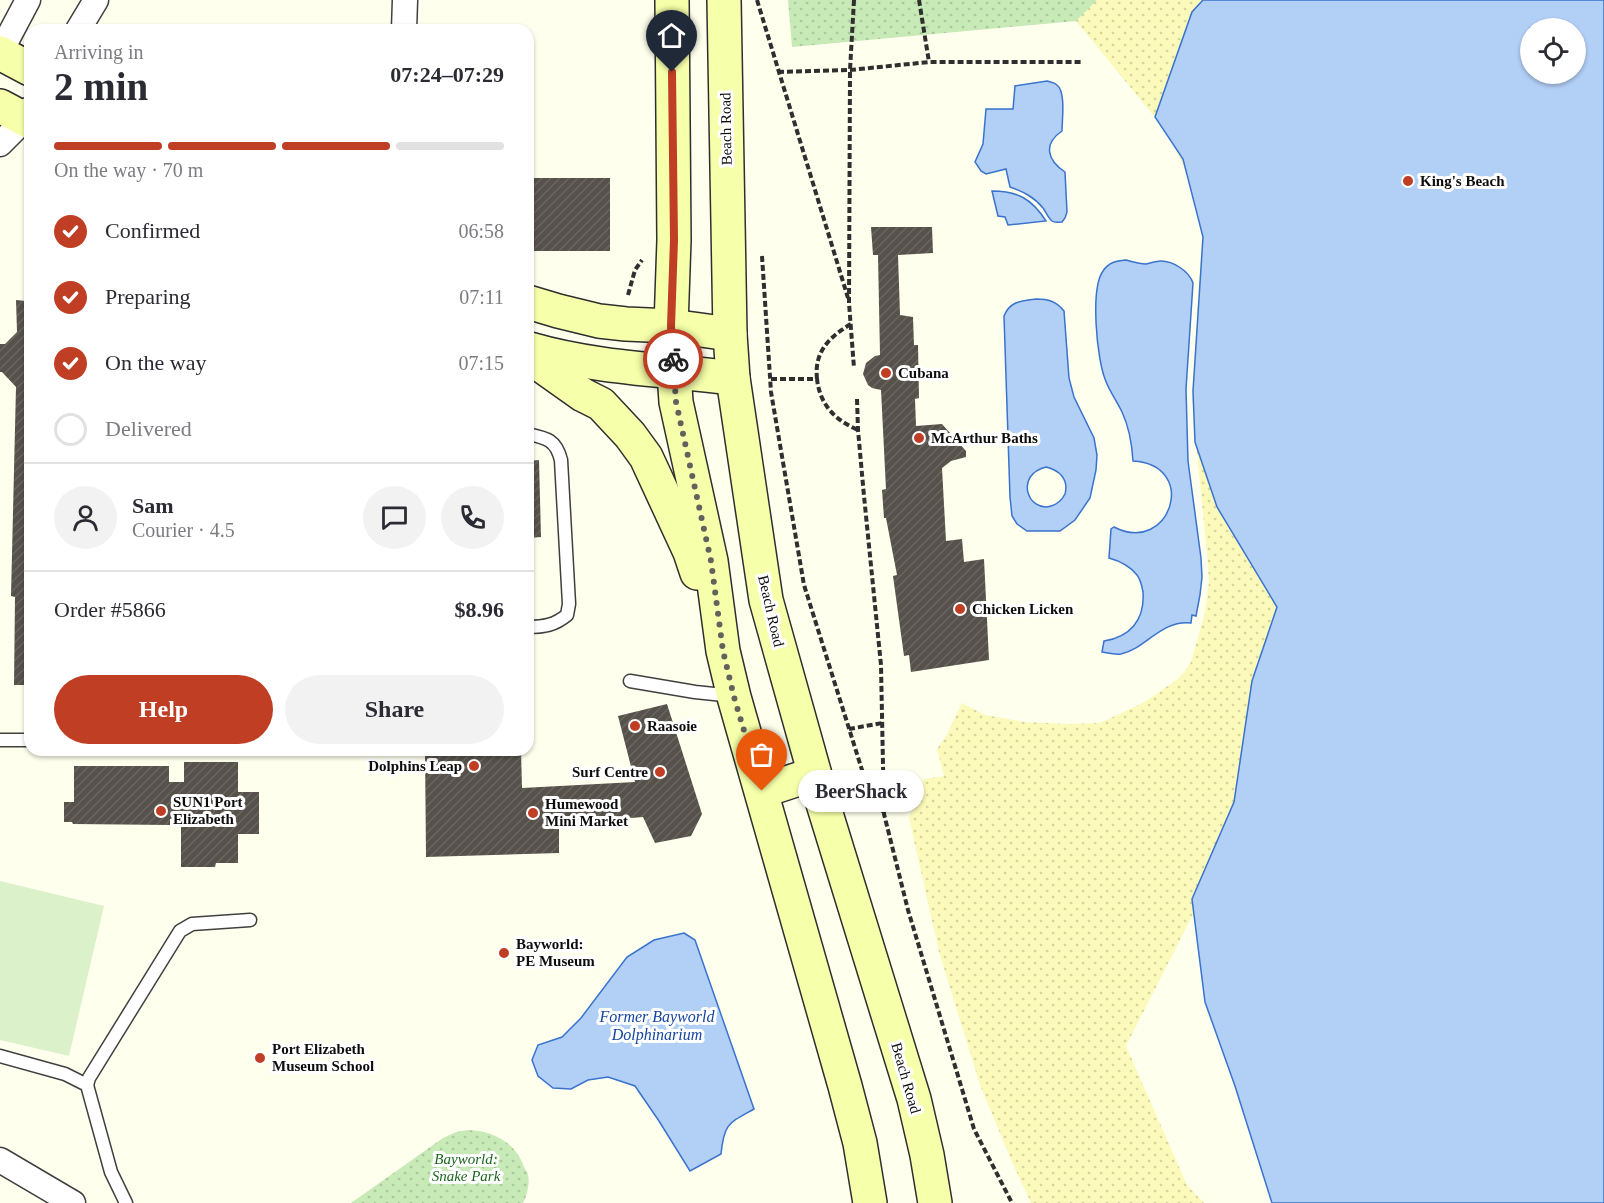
<!DOCTYPE html>
<html lang="en">
<head>
<meta charset="utf-8">
<style>
	:root { --surface:#fff; --page:#f2f2f3; --text:#2b2b33; --muted:#7c7c81; --line:#e1e1e2; --accent:#bf3e24 }
	body { margin:0; font-family:"Times New Roman",serif; background:var(--page); color:var(--text); height:100vh; display:flex; flex-direction:column; font-size:22px; white-space:nowrap }
	* { box-sizing:border-box; margin:0 }
	p { font-size:20px; color:var(--muted) }
	.icon { flex:none; width:33px; height:33px; fill:none; stroke:currentColor; stroke-width:2; stroke-linecap:round; stroke-linejoin:round }
	.map { position:relative; flex:1; overflow:hidden }
	.details { position:absolute; left:24px; top:24px; width:510px; height:732px; display:flex; flex-direction:column; background:var(--surface); border-radius:18px; box-shadow:0 2px 4px #0004 }
	.details>* { flex:none }
	.tools { position:absolute; left:1520px; top:18px; display:grid; gap:12px }
	.tools a { display:grid; place-items:center; width:66px; height:66px; border-radius:50%; background:var(--surface); box-shadow:0 2px 4px #0004; font-size:30px }
	.pin { position:absolute; display:grid; place-items:center; width:51px; height:51px; color:#fff; margin:-62px -26px; border-radius:50% 50% 50% 0; rotate:-45deg; box-shadow:0 0 6px #0007 }
	.pin .icon { rotate:45deg }
	.courier { position:absolute; display:grid; place-items:center; width:60px; height:60px; margin:-30px; border:4px solid #bf3e24; border-radius:50%; background:#fff; color:#222; box-shadow:0 2px 8px #0007 }
	.bubble { position:absolute; height:42px; border-radius:21px; background:var(--surface); box-shadow:0 2px 4px #0004; font-size:20px; font-weight:700; line-height:42px; text-align:center }
	.head em { font-style:normal; font-weight:700 }
	.head div { display:flex; flex-direction:column-reverse }
	.head { display:flex; align-items:center; justify-content:space-between; height:102px; padding:0 30px }
	h1 { font-size:39px; font-weight:700; line-height:45px }
	.bar { display:grid; grid-template-columns:repeat(4,1fr); gap:9px 6px; align-content:center; height:72px; padding:0 30px }
	.bar i { height:8px; border-radius:4px; background:var(--line) }
	.bar .active { background:var(--accent) }
	.bar p { grid-column:span 4 }
	.line { display:flex; align-items:center; gap:15px; padding:0 30px; border-top:2px solid var(--line) }
	.line div { flex:1 }
	.round { display:grid; place-items:center; flex:none; width:63px; height:63px; border-radius:32px; background:var(--page) }
	ol { padding:0 30px; list-style:none }
	li { display:flex; align-items:center; gap:18px; height:66px }
	li p { margin-inline-start:auto }
	li .icon { padding:6px; border-radius:50%; background:var(--accent); color:#fff; stroke-width:4 }
	li:last-child { color:var(--muted) }
	li i { width:33px; height:33px; border:3px solid var(--line); border-radius:50% }
	.primary-button { display:flex; gap:12px; margin-top:auto; padding:12px 30px }
	.primary-button a { flex:1; height:69px; border-radius:36px; background:var(--accent); color:#fff; font-size:24px; font-weight:700; line-height:69px; text-align:center }
	.primary-button a+a { background:var(--page); color:var(--text) }
	.map>svg:first-child { display:block }
</style>
</head>
<body>
<div class="map">
<svg width="1604" height="1203" viewBox="0 0 1604 1203">
	<defs>
		<pattern id="sand-dots" width="8" height="8" patternUnits="userSpaceOnUse" patternTransform="scale(1.5)"><rect width="8" height="8" fill="#fbfaba"/><path d="M2 2h.1M6 6h.1" fill="none" stroke="#d6d59f" stroke-width="1.8" stroke-linecap="round"/></pattern>
		<pattern id="park-dots" width="8" height="8" patternUnits="userSpaceOnUse" patternTransform="scale(1.5)"><rect width="8" height="8" fill="#c7eab7"/><path d="M2 2h.1M6 6h.1" fill="none" stroke="#aac89c" stroke-width="1.8" stroke-linecap="round"/></pattern>
		<pattern id="building-hatch" width="6" height="6" patternUnits="userSpaceOnUse" patternTransform="scale(1.5)"><rect width="6" height="6" fill="#56514a"/><path d="M-1 1l2-2M0 6l6-6M5 7l2-2" fill="none" stroke="#696560"/></pattern>
	</defs>
	<rect width="100%" height="100%" fill="#ffe"/>
	<path fill="url(#sand-dots)" fill-rule="evenodd" d="M1097 0H1604V239L1298 708 1126 1046 1187 1185 1204 1203H1031L1012 1162 980 1085 939 952 909 818 924 779 944 776 937 749 946 736 962 703 985 715 1025 722 1068 724 1100 723 1143 703 1178 679 1185 671 1191 662 1205 612 1209 582 1208 564 1192 401 1202 236 1196 200 1187 173 1167 132 1076 21ZM1530 28H1575V74H1530Z"/>
	<g fill="url(#park-dots)">
		<polygon points="788,0 1097,0 1076,21 792,47"/>
		<path d="M468 1130C494 1131 516 1143 524 1167 525 1170 528 1172 528 1175 530 1183 527 1196 523 1203H351L443 1138 456 1132Z"/>
	</g>
	<polygon fill="#dbf1c9" points="0,881 104,906 69,1056 0,1040"/>
	<g fill="#b2cff6" stroke="#3973ce" stroke-width="1.5" fill-rule="evenodd">
		<path d="M1203 0H1604V1203H1272L1235 1086 1205 1002 1192 899 1234 802 1252 681 1277 607 1217 507 1195 442 1193 391 1203 237 1183 159 1155 117 1192 12ZM1530 28H1575V74H1530Z"/>
		<path d="M1047 81C1050 82 1054 82 1057 85 1066 92 1062 120 1062 131 1043 144 1047 160 1065 172L1067 212 1065 218 1062 222C1058 222 1055 223 1052 221 1048 218 1046 212 1043 208 1034 197 1024 192 1010 187L1006 169 986 174 981 171 975 162 983 144 986 109H1013L1015 86Z"/>
		<path d="M992 191C1018 191 1032 199 1046 221L1008 225 1005 217 998 216Z"/>
		<path d="M1126 260C1133 262 1140 264 1146 264 1151 263 1156 261 1161 261 1173 261 1189 271 1193 283L1186 389 1188 461 1201 558 1202 577 1200 595 1196 616 1192 615 1191 623C1160 620 1146 649 1121 654 1115 655 1108 653 1102 652L1104 641C1130 637 1145 620 1143 592 1142 587 1141 580 1137 575 1130 566 1120 561 1109 558L1111 529 1114 527C1170 556 1200 465 1133 461 1132 444 1129 427 1122 412 1117 401 1109 391 1105 379 1097 359 1090 289 1103 271 1109 262 1116 261 1126 260Z"/>
		<path d="M1036 299C1048 299 1056 301 1064 311L1069 378 1074 397 1094 438 1097 455 1096 470 1090 498 1075 520 1060 531H1027L1017 524 1012 516 1010 497 1004 316C1010 301 1021 301 1036 299ZM1046 467C1059 470 1069 479 1065 494 1062 500 1058 504 1051 506 1028 513 1014 475 1046 467Z"/>
		<path d="M684 933 695 940 754 1109C729 1123 724 1123 721 1154L690 1171 659 1121 635 1086 608 1077 588 1080 571 1089 553 1088 538 1076 532 1060 538 1045 562 1037 581 1018 627 957 654 940Z"/>
	</g>
	<g fill="url(#building-hatch)">
		<rect x="528" y="178" width="82" height="73"/>
		<polygon points="871,227 932,227 933,253 898,255 900,315 913,317 914,345 918,345 919,398 915,399 916,426 942,424 966,451 966,457 951,461 942,468 946,541 962,539 964,562 984,559 989,660 911,672 909,655 904,656 893,576 897,575 886,518 884,518 882,490 886,489 881,390 872,388 868,385 863,374 866,363 875,356 880,355 878,255 873,255"/>
		<polygon points="26,296 30,296 30,685 14,685 15,597 11,596 16,387 2,372 0,372 0,344 5,344 17,332 16,300 26,301"/>
		<polygon points="539,460 541,537 528,538 528,461"/>
		<polygon points="667,704 702,814 691,836 655,843 643,817 559,824 559,853 426,857 425,750 521,750 522,788 635,782 618,716"/>
		<polygon points="184,762 238,762 238,792 259,792 259,834 238,834 238,863 216,863 215,867 181,867 181,819 170,819 170,825 73,824 72,822 64,822 64,802 74,802 74,766 169,766 169,782 184,782"/>
	</g>
	<g fill="none" stroke-linecap="round" stroke-linejoin="round">
		<g stroke="#404040" stroke-width="15">
			<g id="lane">
				<path d="M528 434C547 438 556 440 561 460L569 604 567 615C555 625 544 627 528 627"/>
				<polyline points="630,681 695,692 733,696"/>
				<polyline points="0,740 30,740"/>
				<polyline points="0,1056 65,1074 87,1085 111,1172 126,1203"/>
				<polyline points="87,1085 89,1078 180,931 192,924 250,920"/>
			</g>
		</g>
		<g stroke="#404040" stroke-width="27">
			<g id="street">
				<polyline points="78,30 96,0"/>
				<polyline points="404,30 405,0"/>
				<polyline points="0,53 28,0"/>
				<polyline points="0,144 25,119 30,109"/>
				<polyline points="0,1160 73,1203"/>
			</g>
		</g>
		<g stroke="#2f2f2f" stroke-width="36">
			<g id="secondary">
				<polyline points="672,0 674,240 671,326 676,402 711,561 723,651 734,697 845,1086 860,1143 870,1203"/>
				<polyline points="724,0 730,334 733,378 766,600 824,807 914,1099 927,1155 935,1203"/>
				<polyline points="0,53 30,69"/>
				<polyline points="0,106 30,122"/>
				<polyline points="528,302 558,311 599,321 626,324 671,326 730,334"/>
				<path d="M530 349C595 368 665 370 733 378"/>
				<polyline points="528,356 583,395 601,404 630,435 646,457 690,552 697,573"/>
				<polyline points="762,791 814,774"/>
			</g>
		</g>
		<g stroke="#2f2f2f" stroke-width="4" stroke-dasharray="6 3" stroke-linecap="butt">
			<polyline points="757,0 848,298"/>
			<polyline points="854,0 850,70 849,303 854,368"/>
			<polyline points="919,0 929,62"/>
			<polyline points="778,72 850,70 929,62 1082,62"/>
			<polyline points="762,256 771,392 804,585 862,770 884,814"/>
			<polyline points="628,295 635,270 642,260"/>
			<path d="M771 379H817C820 405 835 420 858 430"/>
			<path d="M817 379C814 352 829 337 851 324"/>
			<polyline points="857,399 858,430 864,496 881,665 884,814 908,910 974,1129 1012,1203"/>
			<polyline points="849,729 882,723"/>
		</g>
		<use href="#lane" stroke="#fff" stroke-width="12"/>
		<use href="#street" stroke="#fff" stroke-width="24"/>
		<use href="#secondary" stroke="#f6ffa9" stroke-width="33"/>
	</g>
	<g fill="none" stroke-linecap="round" stroke-linejoin="round">
		<polyline stroke="#62625c" stroke-width="6" stroke-dasharray="0 10.8" points="673,359 676,402 711,561 723,651 734,697 762,791"/>
		<polyline stroke="#bf3e24" stroke-width="8" points="672,72 674,240 671,326 673,359"/>
	</g>
	<g fill="#bf3e24" stroke="#fff" stroke-width="2">
		<circle cx="1408" cy="181" r="6"/>
		<circle cx="886" cy="373" r="6"/>
		<circle cx="919" cy="438" r="6"/>
		<circle cx="960" cy="609" r="6"/>
		<circle cx="635" cy="726" r="6"/>
		<circle cx="474" cy="766" r="6"/>
		<circle cx="660" cy="772" r="6"/>
		<circle cx="161" cy="811" r="6"/>
		<circle cx="533" cy="813" r="6"/>
		<circle cx="504" cy="953" r="6"/>
		<circle cx="260" cy="1058" r="6"/>
	</g>
	<g text-anchor="middle" stroke-width="6" stroke-linejoin="round" paint-order="stroke">
		<g font-size="15" fill="#0d0d0d" stroke="#fff">
			<text transform="translate(726 129) rotate(-91)" y="5">Beach Road</text>
			<text transform="translate(771 611) rotate(77)" y="5">Beach Road</text>
			<text transform="translate(906 1078) rotate(74)" y="5">Beach Road</text>
		</g>
		<g font-size="15" font-weight="bold" fill="#0d0d0d" stroke="#fff" text-anchor="start">
			<text x="1420" y="186">King's Beach</text>
			<text x="898" y="378">Cubana</text>
			<text x="931" y="443">McArthur Baths</text>
			<text x="972" y="614">Chicken Licken</text>
			<text x="647" y="731">Raasoie</text>
			<text x="462" y="771" text-anchor="end">Dolphins Leap</text>
			<text x="648" y="777" text-anchor="end">Surf Centre</text>
			<text x="173" y="807">SUN1 Port<tspan x="173" dy="17">Elizabeth</tspan></text>
			<text x="545" y="809">Humewood<tspan x="545" dy="17">Mini Market</tspan></text>
			<text x="516" y="949">Bayworld:<tspan x="516" dy="17">PE Museum</tspan></text>
			<text x="272" y="1054">Port Elizabeth<tspan x="272" dy="17">Museum School</tspan></text>
		</g>
		<g font-size="15" font-style="italic" fill="#1d661e" stroke="#fff">
			<text x="466" y="1164">Bayworld:<tspan x="466" dy="17">Snake Park</tspan></text>
		</g>
		<g font-size="16" font-style="italic" fill="#1646a0" stroke="#fff">
			<text x="657" y="1022">Former Bayworld<tspan x="657" dy="18">Dolphinarium</tspan></text>
		</g>
	</g>
</svg>
<div class="tools">
<a><svg class="icon" aria-label="locate" viewBox="0 0 24 24"><circle cx="12" cy="12" r="6"/><path d="M12 2v4M12 18v4M2 12h4M18 12h4"/></svg></a>
</div>
<div class="pin" style="left:762px;top:791px;background:#ea580c"><svg class="icon" aria-label="bag" viewBox="0 0 24 24"><path d="M5 8h14l-1 12H6zM9 8a3 3 0 0 1 6 0"/></svg></div>
<div class="pin" style="left:672px;top:72px;background:#1f2937"><svg class="icon" aria-label="home" viewBox="0 0 24 24"><path d="M3 11l9-7 9 7M6 9v11h12V9"/></svg></div>
<div class="courier" style="left:673px;top:359px"><svg class="icon" aria-label="bike" viewBox="0 0 24 24"><circle cx="6" cy="16" r="4"/><circle cx="18" cy="16" r="4"/><path d="M6 16l4-8h5l3 8M10 8l3 8H6M13 5h3"/></svg></div>
<div class="bubble" style="left:798px;top:770px;width:126px">BeerShack</div>
<section class="details">
<div class="head"><div><h1>2 min</h1><p>Arriving in</p></div><em>07:24–07:29</em></div>
<div class="bar"><i class="active"></i><i class="active"></i><i class="active"></i><i></i><p>On the way · 70 m</p></div>
<ol>
<li><svg class="icon" aria-label="check" viewBox="0 0 24 24"><path d="M5 12l5 5 9-10"/></svg>Confirmed<p>06:58</p></li>
<li><svg class="icon" aria-label="check" viewBox="0 0 24 24"><path d="M5 12l5 5 9-10"/></svg>Preparing<p>07:11</p></li>
<li><svg class="icon" aria-label="check" viewBox="0 0 24 24"><path d="M5 12l5 5 9-10"/></svg>On the way<p>07:15</p></li>
<li><i></i>Delivered</li>
</ol>
<div class="line" style="height:108px"><a class="round"><svg class="icon" aria-label="person" viewBox="0 0 24 24"><circle cx="12" cy="8" r="4"/><path d="M4 21q1-7 8-7t8 7"/></svg></a><div><b>Sam</b><p>Courier · 4.5</p></div><a class="round"><svg class="icon" aria-label="chat" viewBox="0 0 24 24"><path d="M4 5h16v11H9l-5 4z"/></svg></a><a class="round"><svg class="icon" aria-label="phone" viewBox="0 0 24 24"><path d="M5 4h4l2 5-3 2q2 4 5 5l2-3 5 2v4C11 20 4 13 5 4z"/></svg></a></div>
<div class="line" style="height:78px"><div>Order #5866</div><b>$8.96</b></div>
<div class="primary-button"><a>Help</a><a>Share</a></div>
</section>
</div>
</body>
</html>
